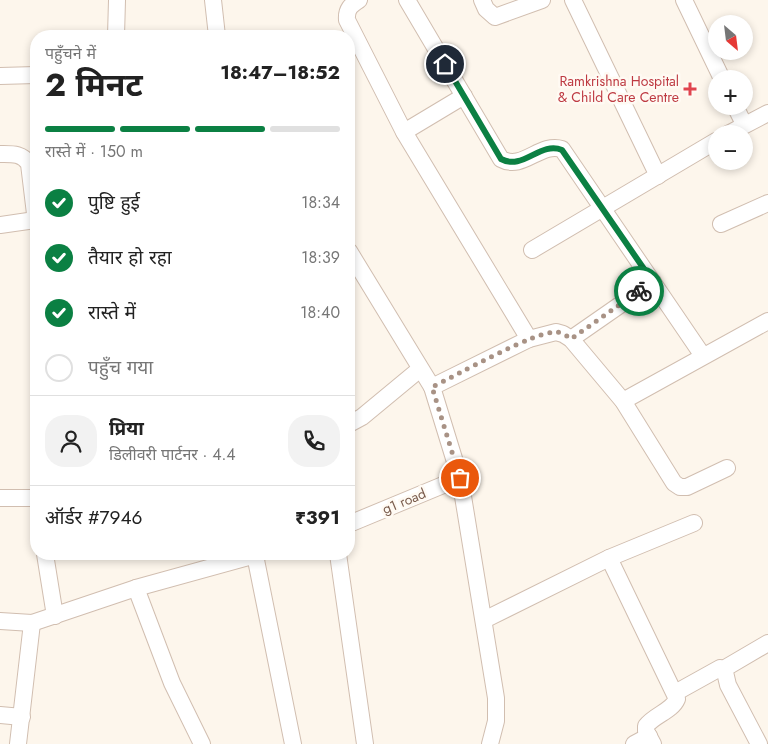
<!DOCTYPE html>
<html lang="hi">
<head>
<meta charset="utf-8">
<style>
	:root { --surface:#fff; --page:#f2f2f2; --text:#222; --muted:#767676; --line:#e0e0e0; --accent:#0b8043 }
	body { margin:0; font-family:Jost,"Noto Sans Devanagari",sans-serif; background:var(--page); color:var(--text); height:100vh; display:flex; flex-direction:column; font-size:19px; white-space:nowrap }
	* { box-sizing:border-box; margin:0 }
	p { font-size:16px; color:var(--muted) }
	.icon { flex:none; width:28px; height:28px; fill:none; stroke:currentColor; stroke-width:2; stroke-linecap:round; stroke-linejoin:round }
	.map { position:relative; flex:1; overflow:hidden }
	.details { position:absolute; left:30px; top:30px; width:325px; height:530px; display:flex; flex-direction:column; background:var(--surface); border-radius:20px; box-shadow:0 2px 8px #0003 }
	.details>* { flex:none }
	.needle { width:32px; rotate:152deg }
	.controls { position:absolute; left:708px; top:15px; display:grid; gap:10px }
	.controls a { display:grid; place-items:center; width:45px; height:45px; border-radius:50%; background:var(--surface); box-shadow:0 2px 8px #0003; font-size:25px }
	.pin { position:absolute; display:grid; place-items:center; width:42px; height:42px; color:#fff; margin:-21px; border:2px solid #fff; border-radius:50%; box-shadow:0 1px 5px #0007 }
	.courier { position:absolute; display:grid; place-items:center; width:50px; height:50px; margin:-25px; border:4px solid #0b8043; border-radius:50%; background:#fff; color:#222; box-shadow:0 1px 6px #0007 }
	.head em { font-style:normal; font-weight:700 }
	.head div { display:flex; flex-direction:column-reverse }
	.head { display:flex; align-items:center; justify-content:space-between; height:85px; padding:0 15px }
	h1 { font-size:32px; font-weight:700; line-height:38px }
	.bar { display:grid; grid-template-columns:repeat(4,1fr); gap:8px 5px; align-content:center; height:60px; padding:0 15px }
	.bar i { height:6px; border-radius:4px; background:var(--line) }
	.bar .active { background:var(--accent) }
	.bar p { grid-column:span 4 }
	.line { display:flex; align-items:center; gap:12px; padding:0 15px; border-top:1px solid var(--line) }
	.line div { flex:1 }
	.round { display:grid; place-items:center; flex:none; width:52px; height:52px; border-radius:20px; background:var(--page) }
	ol { padding:0 15px; list-style:none }
	li { display:flex; align-items:center; gap:15px; height:55px }
	li p { margin-inline-start:auto }
	li .icon { padding:5px; border-radius:50%; background:var(--accent); color:#fff; stroke-width:4 }
	li:last-child { color:var(--muted) }
	li i { width:28px; height:28px; border:2px solid var(--line); border-radius:50% }
	.map>svg:first-child { display:block }
</style>
</head>
<body>
<div class="map">
<svg width="768" height="744" viewBox="0 0 768 744">
	<rect width="100%" height="100%" fill="#fdf6ec"/>
	<g fill="none" stroke-linecap="round" stroke-linejoin="round">
		<g stroke="#d1beb0" stroke-width="18">
			<g id="street">
				<polyline points="213,0 217,36"/>
				<path d="M359 0C351 5 346 9 347 20L404 132 529 339"/>
				<path d="M407 0 501 159C523 171 540 142 562 149L703 356"/>
				<polyline points="482,0 486,9 495,17 542,0"/>
				<polyline points="573,0 658,176"/>
				<polyline points="684,0 722,79"/>
				<polyline points="116,36 117,0"/>
				<polyline points="0,76 36,75"/>
				<polyline points="735,106 744,124"/>
				<polyline points="404,132 464,96"/>
				<polyline points="728,134 768,113"/>
				<path d="M0 154C12 154 22 153 29 164L36 222"/>
				<polyline points="721,224 768,203"/>
				<polyline points="0,225 35,220"/>
				<polyline points="532,250 716,141"/>
				<polyline points="349,251 432,387"/>
				<polyline points="571,339 653,282"/>
				<polyline points="623,401 768,321"/>
				<polyline points="349,424 362,417 420,369"/>
				<polyline points="460,478 496,698 496,721 490,744"/>
				<polyline points="0,498 36,498"/>
				<polyline points="349,524 460,478 432,387 529,339 556,332 563,334 571,339 623,401 674,483 680,487 687,487 727,468"/>
				<polyline points="45,554 55,616"/>
				<polyline points="338,554 365,744"/>
				<polyline points="255,555 293,744"/>
				<path d="M609 558 677 699C672 711 654 715 646 726V731L653 744"/>
				<polyline points="136,588 172,683 202,744"/>
				<polyline points="484,620 609,558 694,523"/>
				<polyline points="0,621 32,623 136,588 259,554"/>
				<polyline points="675,693 720,668"/>
				<polyline points="0,715 22,717"/>
				<polyline points="18,744 32,623"/>
				<polyline points="634,744 649,736"/>
				<polyline points="759,744 728,685 725,672 727,667 768,643"/>
			</g>
		</g>
		<use href="#street" stroke="#fff" stroke-width="16"/>
	</g>
	<g fill="none" stroke-linecap="round" stroke-linejoin="round">
		<path stroke="#a89285" stroke-width="5" stroke-dasharray="0 9" d="M460 478 432 387C455 376 537 330 557 332 562 333 567 336 571 339L639 291"/>
		<path stroke="#0b8043" stroke-width="6" d="M445 64 501 159C523 171 540 141 562 150L653 282 639 291"/>
	</g>
	<path fill="#e0444e" stroke="#fffaf3" stroke-width="2" d="M687.5 81.5h5v5h5v5h-5v5h-5v-5h-5v-5h5z"/>
	<g text-anchor="middle" stroke-width="5" stroke-linejoin="round" paint-order="stroke">
		<g font-size="14" fill="#be3a42" stroke="#fffaf3" text-anchor="end">
			<text x="679" y="86">Ramkrishna Hospital<tspan x="679" dy="16">&amp; Child Care Centre</tspan></text>
		</g>
		<g font-size="14" fill="#7a5c4d" stroke="#fffaf3">
			<text transform="translate(404 501) rotate(-22)" y="5">g1 road</text>
		</g>
	</g>
</svg>
<div class="controls">
<a><svg class="needle" viewBox="-14 -14 28 28"><path d="M0-13l5 13h-10z" fill="#e53935"/><path d="M0 13l5-13h-10z" fill="#767676"/></svg></a>
<a>+</a>
<a>−</a>
</div>
<div class="pin" style="left:460px;top:478px;background:#ea580c"><svg class="icon" aria-label="bag" viewBox="0 0 24 24"><path d="M5 8h14l-1 12H6zM9 8a3 3 0 0 1 6 0"/></svg></div>
<div class="pin" style="left:445px;top:64px;background:#1f2937"><svg class="icon" aria-label="home" viewBox="0 0 24 24"><path d="M3 11l9-7 9 7M6 9v11h12V9"/></svg></div>
<div class="courier" style="left:639px;top:291px"><svg class="icon" aria-label="bike" viewBox="0 0 24 24"><circle cx="6" cy="16" r="4"/><circle cx="18" cy="16" r="4"/><path d="M6 16l4-8h5l3 8M10 8l3 8H6M13 5h3"/></svg></div>
<section class="details">
<div class="head"><div><h1>2 मिनट</h1><p>पहुँचने में</p></div><em>18:47–18:52</em></div>
<div class="bar"><i class="active"></i><i class="active"></i><i class="active"></i><i></i><p>रास्ते में · 150 m</p></div>
<ol>
<li><svg class="icon" aria-label="check" viewBox="0 0 24 24"><path d="M5 12l5 5 9-10"/></svg>पुष्टि हुई<p>18:34</p></li>
<li><svg class="icon" aria-label="check" viewBox="0 0 24 24"><path d="M5 12l5 5 9-10"/></svg>तैयार हो रहा<p>18:39</p></li>
<li><svg class="icon" aria-label="check" viewBox="0 0 24 24"><path d="M5 12l5 5 9-10"/></svg>रास्ते में<p>18:40</p></li>
<li><i></i>पहुँच गया</li>
</ol>
<div class="line" style="height:90px"><a class="round"><svg class="icon" aria-label="person" viewBox="0 0 24 24"><circle cx="12" cy="8" r="4"/><path d="M4 21q1-7 8-7t8 7"/></svg></a><div><b>प्रिया</b><p>डिलीवरी पार्टनर · 4.4</p></div><a class="round"><svg class="icon" aria-label="phone" viewBox="0 0 24 24"><path d="M5 4h4l2 5-3 2q2 4 5 5l2-3 5 2v4C11 20 4 13 5 4z"/></svg></a></div>
<div class="line" style="height:65px"><div>ऑर्डर #7946</div><b>₹391</b></div>
</section>
</div>
</body>
</html>
